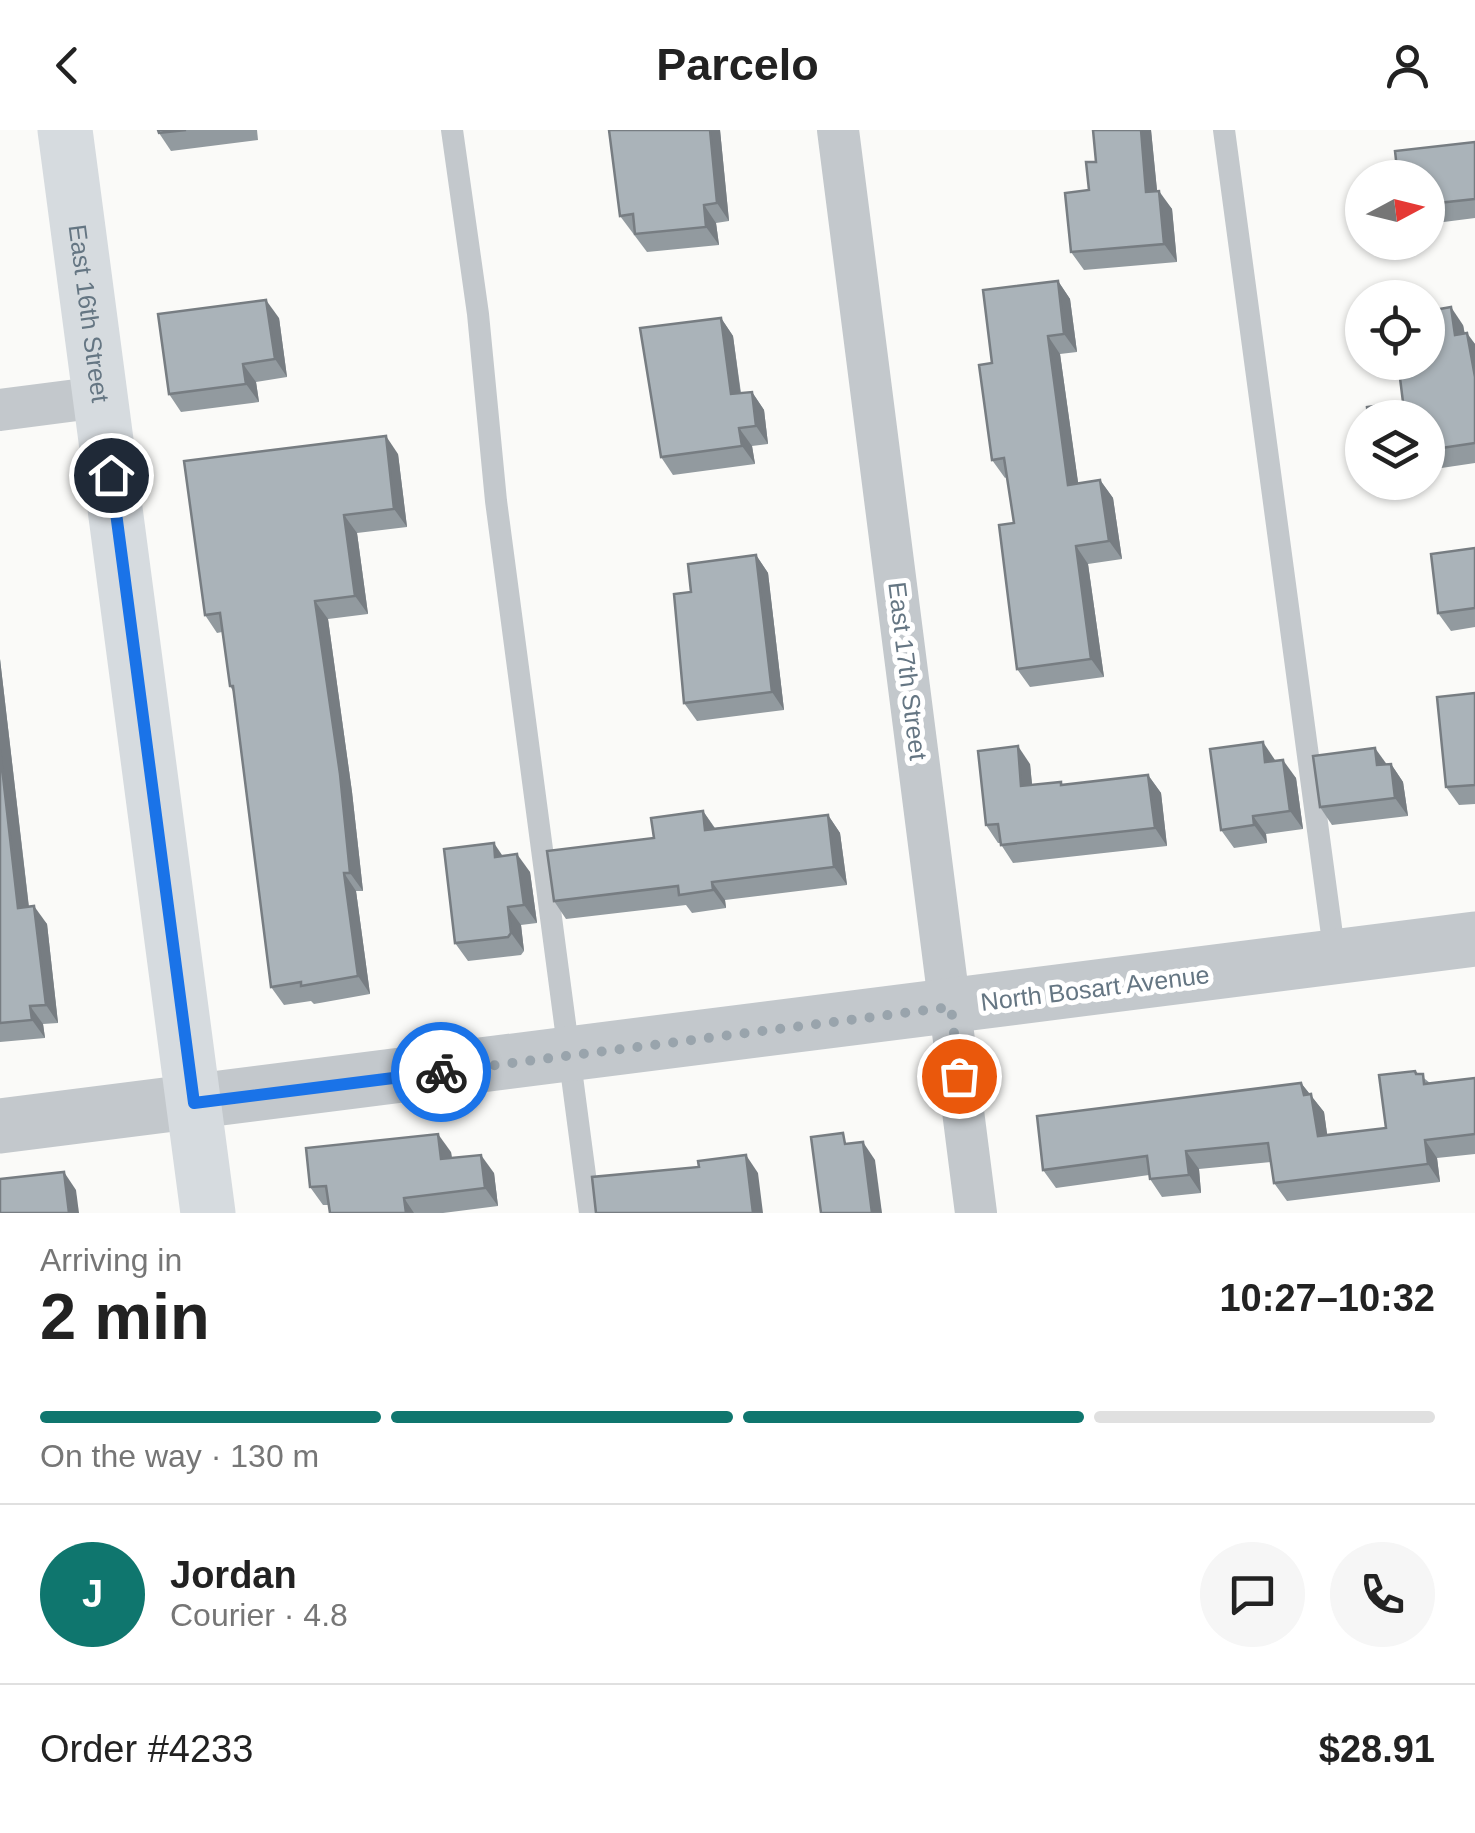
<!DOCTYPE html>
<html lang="en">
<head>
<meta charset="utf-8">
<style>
	:root { --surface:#fff; --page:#f6f6f6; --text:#222; --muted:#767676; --line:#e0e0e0; --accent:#0f766e }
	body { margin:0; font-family:Arial,sans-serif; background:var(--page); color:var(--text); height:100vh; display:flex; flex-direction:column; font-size:38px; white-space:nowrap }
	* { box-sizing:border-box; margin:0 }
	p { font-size:32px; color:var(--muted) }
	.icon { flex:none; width:55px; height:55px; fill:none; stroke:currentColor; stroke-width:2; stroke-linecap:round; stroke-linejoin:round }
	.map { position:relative; height:1083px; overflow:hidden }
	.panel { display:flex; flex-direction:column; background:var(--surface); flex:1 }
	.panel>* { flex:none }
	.needle { width:65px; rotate:83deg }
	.buttons { position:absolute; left:1345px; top:30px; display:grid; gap:20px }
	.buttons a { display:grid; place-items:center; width:100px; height:100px; border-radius:50%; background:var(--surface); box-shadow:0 2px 8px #0004; font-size:50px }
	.pin { position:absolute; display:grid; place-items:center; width:85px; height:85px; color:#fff; margin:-42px; border:5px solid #fff; border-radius:50%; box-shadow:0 2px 10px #0007 }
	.courier { position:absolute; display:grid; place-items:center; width:100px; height:100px; margin:-50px; border:8px solid #1a73e8; border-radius:50%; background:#fff; color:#222; box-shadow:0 2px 12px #0007 }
	.overview em { font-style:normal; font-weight:700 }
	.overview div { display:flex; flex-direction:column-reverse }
	.overview { display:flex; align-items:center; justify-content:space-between; height:170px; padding:0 40px }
	h1 { font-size:65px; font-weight:700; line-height:75px }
	.bar { display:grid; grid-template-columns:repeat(4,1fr); gap:15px 10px; align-content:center; height:120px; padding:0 40px }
	.bar i { height:12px; border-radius:8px; background:var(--line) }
	.bar .current { background:var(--accent) }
	.bar p { grid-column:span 4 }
	.line { display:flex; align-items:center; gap:25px; padding:0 40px; border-top:2px solid var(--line) }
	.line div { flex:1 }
	.round { display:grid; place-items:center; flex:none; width:105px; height:105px; border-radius:52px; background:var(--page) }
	header { display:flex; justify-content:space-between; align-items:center; height:130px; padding:0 40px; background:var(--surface); font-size:45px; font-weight:700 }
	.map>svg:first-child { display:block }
</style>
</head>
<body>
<header><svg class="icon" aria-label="back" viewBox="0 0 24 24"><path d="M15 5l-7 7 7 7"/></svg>Parcelo<svg class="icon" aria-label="person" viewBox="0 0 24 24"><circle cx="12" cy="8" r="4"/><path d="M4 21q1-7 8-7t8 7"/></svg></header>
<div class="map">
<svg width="1475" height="1083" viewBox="0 0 1475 1083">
	<rect width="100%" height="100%" fill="#fafaf8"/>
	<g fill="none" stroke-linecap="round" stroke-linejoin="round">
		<g stroke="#c3c8cc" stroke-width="22">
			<polyline points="452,0 478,184 496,371 590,1083"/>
			<polyline points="1224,0 1335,827"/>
		</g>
		<g stroke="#c3c8cc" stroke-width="42">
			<polyline points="838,0 976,1083"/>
			<polyline points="0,280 100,267"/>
		</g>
		<polyline stroke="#c3c8cc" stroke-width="55" points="0,996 1475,809"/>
		<path stroke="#d6dbdf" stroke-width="55" id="s1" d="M65 0 208 1083"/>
	</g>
	<g fill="#929a9f">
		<polygon points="158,0 257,0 258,10 171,21 159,3"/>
		<polygon points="609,0 720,0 729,91 716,93 719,115 647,122 620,86"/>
		<polygon points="1093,0 1151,0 1157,61 1172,79 1177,132 1084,140 1071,122 1096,32"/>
		<polygon points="1475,12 1475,88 1428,94 1428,48"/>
		<polygon points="1058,151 1070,169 1077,222 1060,224 1078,353 1100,350 1113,368 1122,429 1088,434 1104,547 1030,557 1017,539 1014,393 1007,347 1005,348 992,330 992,233"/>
		<polygon points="279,188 287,247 256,252 259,272 181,282 169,264"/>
		<polygon points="721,188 733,206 741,263 752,262 764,280 768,314 752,316 755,334 673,345 661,327"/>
		<polygon points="1463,195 1465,204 1475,214 1475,333 1428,340 1428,288 1403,272"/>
		<polygon points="398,324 407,397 357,403 368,484 328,489 352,662 363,761 356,761 370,864 314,874 311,871 284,875 271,857 233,561 230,556 222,502 217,503 205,485"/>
		<polygon points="1475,418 1475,497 1451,501 1438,483"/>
		<polygon points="756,425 768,443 784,580 697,591 684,573 691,462"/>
		<polygon points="0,529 29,777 47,794 58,893 43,894 45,908 0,912"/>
		<polygon points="1475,563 1475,674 1459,675 1446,657"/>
		<polygon points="1275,631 1296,648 1303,699 1266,704 1267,713 1234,718 1221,700"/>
		<polygon points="1030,634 1032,655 1061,652 1063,655 1148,645 1161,663 1167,716 1013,733 1000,713 998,713 986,695"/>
		<polygon points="1386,634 1391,634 1403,652 1408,686 1332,695 1320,677"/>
		<polygon points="703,681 715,698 828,685 840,703 847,755 725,770 726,778 692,783 686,775 566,789 554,771 654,708"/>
		<polygon points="503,726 530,742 537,793 521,795 524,821 521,825 468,831 455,813"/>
		<polygon points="1415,941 1430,953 1475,948 1475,1024 1437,1028 1440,1052 1287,1071 1274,1053 1271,1032 1199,1039 1201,1063 1162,1067 1150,1049 1149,1045 1056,1058 1043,1040 1301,953 1324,982 1327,1005 1386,998"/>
		<polygon points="451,1022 452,1028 494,1043 498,1076 443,1083 330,1083 329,1075 323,1075 310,1057"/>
	</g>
	<g fill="#777d82">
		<polygon points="710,0 720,0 729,91 717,73"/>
		<polygon points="1141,0 1151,0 1159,80 1146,62"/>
		<polygon points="1159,61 1172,79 1177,132 1164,114"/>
		<polygon points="704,75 716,93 719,115 706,97"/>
		<polygon points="1058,151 1070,169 1077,222 1064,204"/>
		<polygon points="266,170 279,188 287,247 275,229"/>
		<polygon points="1451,177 1463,195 1468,223 1455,205"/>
		<polygon points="721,188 733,206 743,282 731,264"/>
		<polygon points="1467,203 1475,214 1475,247"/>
		<polygon points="1048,206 1060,224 1081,373 1068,355"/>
		<polygon points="243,234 256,252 259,272 246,254"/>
		<polygon points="752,262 764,280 768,314 756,296"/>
		<polygon points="739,298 752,316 755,334 742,316"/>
		<polygon points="386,306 398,324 407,397 394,379"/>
		<polygon points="1100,350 1113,368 1122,429 1109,411"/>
		<polygon points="344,385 357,403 368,484 355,466"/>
		<polygon points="1076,416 1088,434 1104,547 1091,529"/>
		<polygon points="756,425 768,443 784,580 772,562"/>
		<polygon points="315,471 328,489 352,662 363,761 350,743"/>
		<polygon points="0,529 31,796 18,778 0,620"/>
		<polygon points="1263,612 1275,630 1278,650 1265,632"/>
		<polygon points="1018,616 1030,634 1034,674 1021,656"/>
		<polygon points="1375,618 1388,636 1377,635"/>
		<polygon points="1283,630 1296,648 1303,699 1290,681"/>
		<polygon points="1391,634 1403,652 1408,686 1395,668"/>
		<polygon points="1148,645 1161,663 1167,716 1155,698"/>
		<polygon points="703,681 715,699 705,700"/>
		<polygon points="828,685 840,703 847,755 834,737"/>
		<polygon points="1253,686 1266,704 1267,713 1254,695"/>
		<polygon points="494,713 506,731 495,727"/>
		<polygon points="517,724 530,742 537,793 524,775"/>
		<polygon points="344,743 356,761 370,864 358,846"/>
		<polygon points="712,752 725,770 726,778 713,760"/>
		<polygon points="34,776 47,794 58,893 46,875"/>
		<polygon points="508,777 521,795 524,821 511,803"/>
		<polygon points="30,876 43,894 45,908 32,890"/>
		<polygon points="1301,953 1324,982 1330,1024 1318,1006 1304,965"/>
		<polygon points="438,1004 451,1022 454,1047 441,1029"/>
		<polygon points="1425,1010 1437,1028 1440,1052 1428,1034"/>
		<polygon points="863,1012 875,1030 882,1083 872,1083"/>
		<polygon points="1186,1021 1199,1039 1201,1063 1189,1045"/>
		<polygon points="481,1025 494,1043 498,1076 485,1058"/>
		<polygon points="746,1025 758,1043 763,1083 753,1083"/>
		<polygon points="64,1042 76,1060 79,1083 69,1083"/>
		<polygon points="404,1068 414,1083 406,1083"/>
	</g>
	<g fill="#aab3b9" stroke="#777d82" stroke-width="2.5">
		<polygon points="158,0 186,0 159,3"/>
		<polygon points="609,0 710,0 717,73 704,75 706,97 635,104 633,84 620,86"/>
		<polygon points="1093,0 1141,0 1146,62 1159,61 1164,114 1071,122 1065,63 1089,60 1086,32 1096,32"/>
		<polygon points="1475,12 1475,69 1428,74 1428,48 1398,48 1395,21"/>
		<polygon points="1058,151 1064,204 1048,206 1068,355 1100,350 1109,411 1076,416 1091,529 1017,539 999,395 1014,393 1004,328 992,330 979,235 992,233 983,160"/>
		<polygon points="266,170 275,229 243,234 246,254 169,264 158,184"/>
		<polygon points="1451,177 1455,205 1467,203 1475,247 1475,313 1428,320 1428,288 1368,288 1367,277 1403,272 1398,232 1428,232 1428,181"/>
		<polygon points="721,188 731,264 752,262 756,296 739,298 742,316 661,327 640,198"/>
		<polygon points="386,306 394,379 344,385 355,466 315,471 340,644 350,743 344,743 358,846 301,856 301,852 271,857 233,556 230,556 220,483 205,485 184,331"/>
		<polygon points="1475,418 1475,478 1438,483 1431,424"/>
		<polygon points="756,425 772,562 684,573 674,464 691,462 688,434"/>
		<polygon points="1475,563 1475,655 1446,657 1437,567"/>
		<polygon points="1263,612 1265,632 1283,630 1290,681 1253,686 1254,695 1221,700 1210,619"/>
		<polygon points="1018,616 1021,656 1061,652 1061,655 1148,645 1155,698 1001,715 998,694 986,695 978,621"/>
		<polygon points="1375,618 1377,635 1391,634 1395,668 1320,677 1313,626"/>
		<polygon points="0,620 18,778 34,776 46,875 30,876 32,890 0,893"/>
		<polygon points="703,681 705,700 828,685 834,737 712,752 713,760 679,765 678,756 554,771 547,721 654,708 651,688"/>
		<polygon points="494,713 495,727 517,724 524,775 508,777 511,803 508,807 455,813 444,719"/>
		<polygon points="1415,941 1416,944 1423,944 1424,954 1475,948 1475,1004 1425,1010 1428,1034 1274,1053 1268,1013 1186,1021 1189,1045 1150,1049 1147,1026 1043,1040 1037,986 1301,953 1304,965 1311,964 1318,1006 1386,998 1379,945"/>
		<polygon points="843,1003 845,1014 863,1012 872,1083 821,1083 811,1007"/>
		<polygon points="438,1004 441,1029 481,1025 485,1058 404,1068 406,1083 330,1083 326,1056 310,1057 306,1018"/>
		<polygon points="746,1025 753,1083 596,1083 592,1047 699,1037 698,1031"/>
		<polygon points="64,1042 69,1083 0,1083 0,1049"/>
	</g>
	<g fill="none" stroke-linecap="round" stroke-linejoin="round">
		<polyline stroke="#99a4ac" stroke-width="10" stroke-dasharray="0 18" points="441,942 951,877 959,946"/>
		<polyline stroke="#1a73e8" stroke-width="12" points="111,345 194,973 441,942"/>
	</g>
	<g text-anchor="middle" stroke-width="10" stroke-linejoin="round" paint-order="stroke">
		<g font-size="25" fill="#657683" stroke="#fff">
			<text dy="9" stroke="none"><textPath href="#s1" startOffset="185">East 16th Street</textPath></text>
			<text transform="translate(908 541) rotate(83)" y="9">East 17th Street</text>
			<text transform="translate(1095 858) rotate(-7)" y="9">North Bosart Avenue</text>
		</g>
	</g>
</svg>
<div class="buttons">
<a><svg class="needle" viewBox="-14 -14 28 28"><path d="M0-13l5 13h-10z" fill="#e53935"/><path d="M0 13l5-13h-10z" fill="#767676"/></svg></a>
<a><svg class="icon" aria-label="locate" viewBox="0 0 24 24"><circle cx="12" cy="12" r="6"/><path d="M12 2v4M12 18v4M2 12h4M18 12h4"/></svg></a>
<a><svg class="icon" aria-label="layers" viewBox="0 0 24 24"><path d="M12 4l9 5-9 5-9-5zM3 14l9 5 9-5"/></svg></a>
</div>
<div class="pin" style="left:959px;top:946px;background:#ea580c"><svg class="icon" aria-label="bag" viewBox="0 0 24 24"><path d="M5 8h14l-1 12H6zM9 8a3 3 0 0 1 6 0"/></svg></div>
<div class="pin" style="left:111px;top:345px;background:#1f2937"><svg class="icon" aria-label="home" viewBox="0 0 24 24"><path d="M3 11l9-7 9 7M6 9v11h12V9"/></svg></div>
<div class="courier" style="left:441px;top:942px"><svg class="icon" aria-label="bike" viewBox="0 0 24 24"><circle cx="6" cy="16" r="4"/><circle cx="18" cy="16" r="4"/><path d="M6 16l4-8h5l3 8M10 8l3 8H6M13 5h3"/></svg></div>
</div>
<section class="panel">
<div class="overview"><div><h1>2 min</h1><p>Arriving in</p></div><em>10:27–10:32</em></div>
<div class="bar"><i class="current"></i><i class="current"></i><i class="current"></i><i></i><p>On the way · 130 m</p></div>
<div class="line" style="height:180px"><b class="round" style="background:var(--accent);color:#fff">J</b><div><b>Jordan</b><p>Courier · 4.8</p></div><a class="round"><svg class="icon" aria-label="chat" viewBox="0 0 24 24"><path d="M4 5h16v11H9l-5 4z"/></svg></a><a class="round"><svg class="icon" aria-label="phone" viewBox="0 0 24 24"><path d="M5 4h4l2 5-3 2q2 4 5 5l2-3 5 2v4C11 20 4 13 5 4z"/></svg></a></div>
<div class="line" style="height:130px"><div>Order #4233</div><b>$28.91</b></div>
</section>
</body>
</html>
